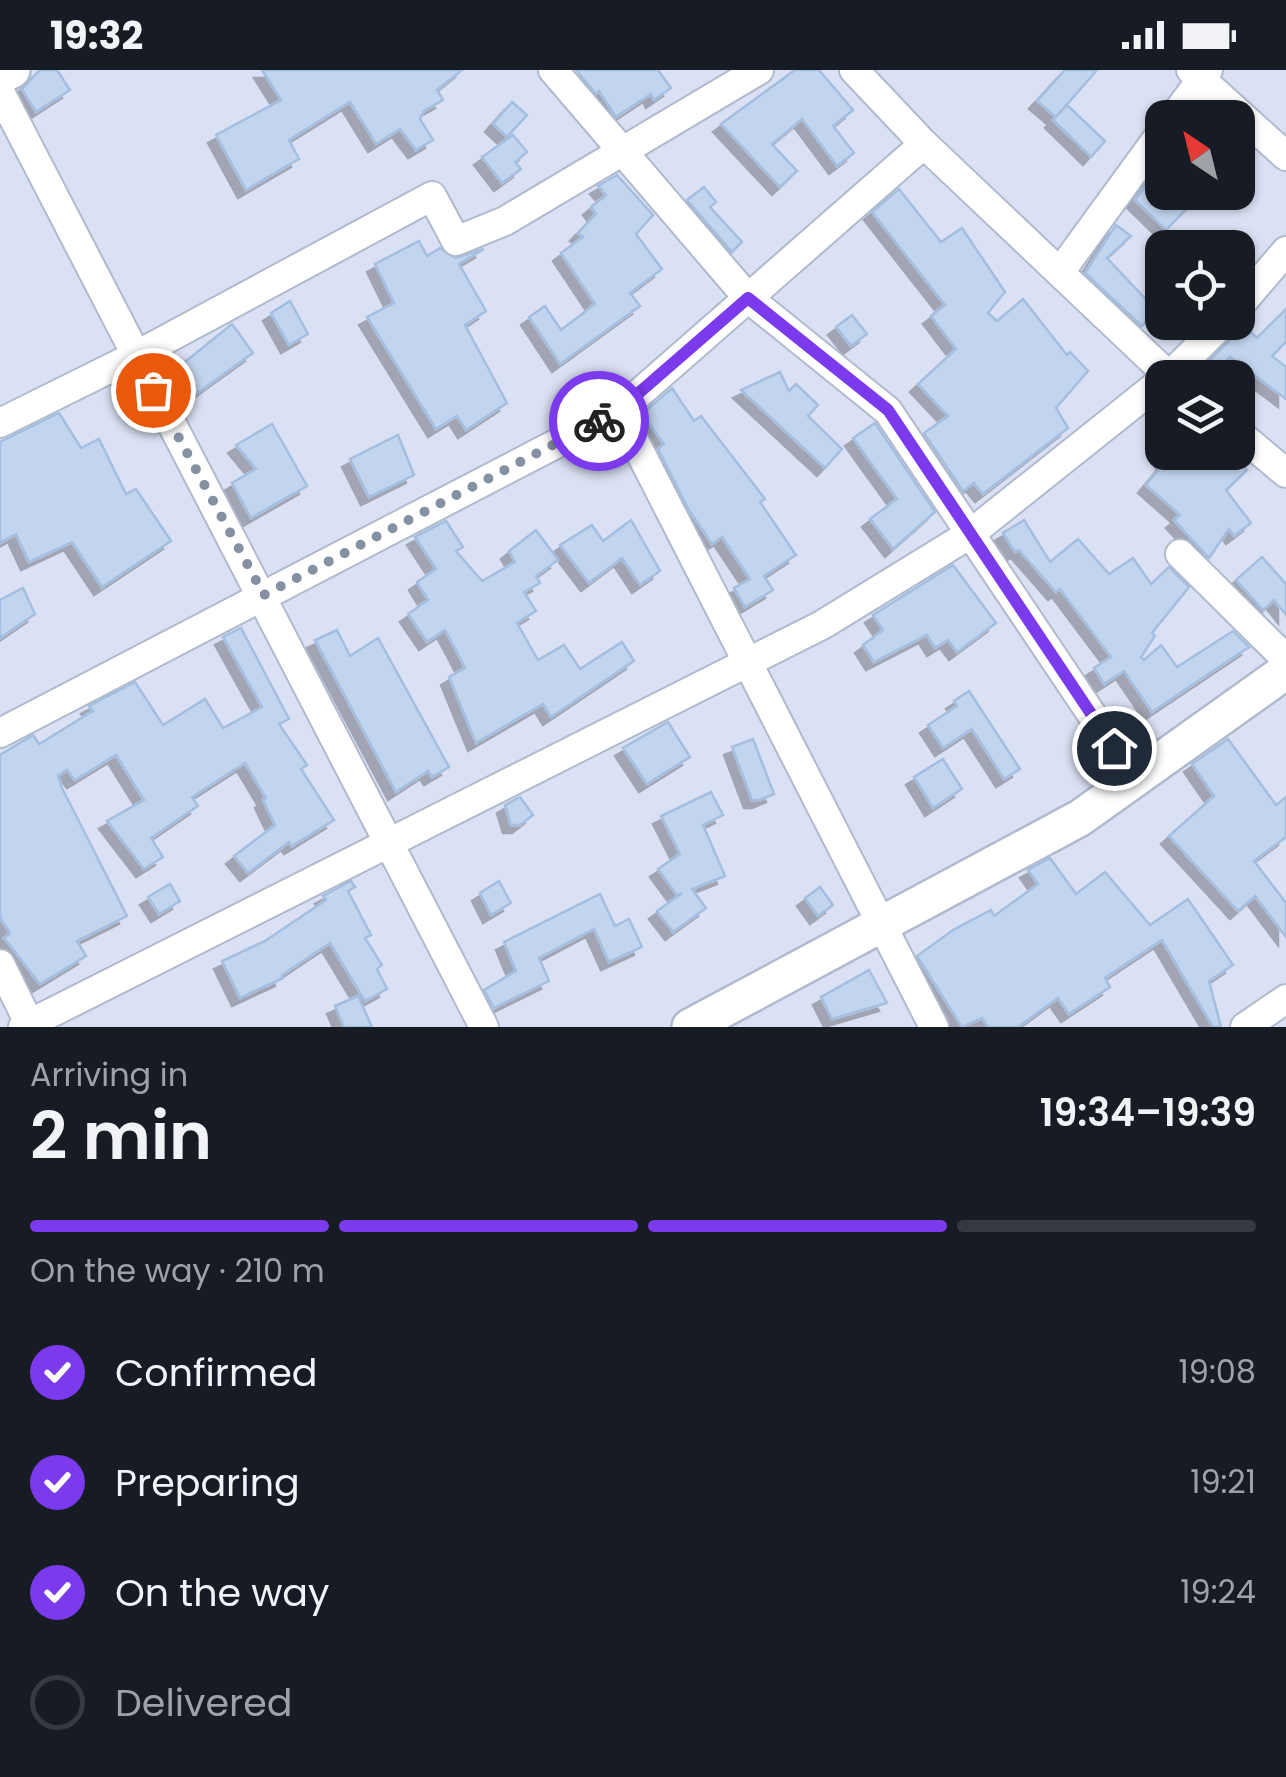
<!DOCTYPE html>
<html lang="en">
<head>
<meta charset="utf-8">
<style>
	:root { --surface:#171b24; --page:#20242c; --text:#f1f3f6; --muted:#9ea1a6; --line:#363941; --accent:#7c3aed }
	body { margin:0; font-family:Poppins,sans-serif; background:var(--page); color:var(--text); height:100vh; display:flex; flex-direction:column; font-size:38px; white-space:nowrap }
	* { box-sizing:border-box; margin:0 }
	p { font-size:32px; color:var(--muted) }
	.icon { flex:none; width:55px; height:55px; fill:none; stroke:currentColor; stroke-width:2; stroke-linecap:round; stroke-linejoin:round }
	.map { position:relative; height:957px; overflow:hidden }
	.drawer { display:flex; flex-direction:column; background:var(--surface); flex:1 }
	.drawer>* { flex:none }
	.needle { width:65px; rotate:325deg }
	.fabs { position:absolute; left:1145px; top:30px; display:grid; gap:20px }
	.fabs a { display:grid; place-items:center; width:110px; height:110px; border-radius:20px; background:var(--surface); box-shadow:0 2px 8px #0004; font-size:50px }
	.pin { position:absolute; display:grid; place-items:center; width:85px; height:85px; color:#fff; margin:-42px; border:5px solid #fff; border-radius:50%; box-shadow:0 2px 10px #0007 }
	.courier { position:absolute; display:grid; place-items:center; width:100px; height:100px; margin:-50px; border:8px solid #7c3aed; border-radius:50%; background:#fff; color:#222; box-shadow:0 2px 12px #0007 }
	.head em { font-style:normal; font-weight:600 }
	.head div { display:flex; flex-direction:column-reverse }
	.head { display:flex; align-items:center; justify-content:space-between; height:170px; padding:0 30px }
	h1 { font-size:65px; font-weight:600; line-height:75px }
	.bar { display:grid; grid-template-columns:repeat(4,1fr); gap:15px 10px; align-content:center; height:120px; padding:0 30px }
	.bar i { height:12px; border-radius:8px; background:var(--line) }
	.bar .on { background:var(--accent) }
	.bar p { grid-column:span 4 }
	ol { padding:0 30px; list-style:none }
	li { display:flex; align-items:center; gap:30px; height:110px }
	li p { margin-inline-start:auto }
	li .icon { padding:10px; border-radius:50%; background:var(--accent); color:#fff; stroke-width:4 }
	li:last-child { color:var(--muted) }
	li i { width:55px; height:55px; border:5px solid var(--line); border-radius:50% }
	.status { display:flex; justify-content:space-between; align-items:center; height:70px; padding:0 50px; background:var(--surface); direction:ltr }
	.status svg { height:28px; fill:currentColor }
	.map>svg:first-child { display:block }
</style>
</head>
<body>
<div class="status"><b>19:32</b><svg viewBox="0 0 49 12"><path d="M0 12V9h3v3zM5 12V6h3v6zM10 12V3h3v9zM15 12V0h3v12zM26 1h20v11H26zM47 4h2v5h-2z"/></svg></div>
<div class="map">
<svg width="1286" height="957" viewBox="0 0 1286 957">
	<defs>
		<filter id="shadow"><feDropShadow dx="-8" dy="8" stdDeviation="0" flood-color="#0004"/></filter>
	</defs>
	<rect width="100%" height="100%" fill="#e9edfb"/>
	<path fill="#dbe1f4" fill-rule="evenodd" d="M0 0H1286V957H0ZM1162 48H1238V122H1162ZM1162 178H1238V252H1162ZM1162 308H1238V382H1162Z"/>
	<g fill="#c2d5ef" stroke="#a4bee0" stroke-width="2.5" filter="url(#shadow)">
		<polygon points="40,0 57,0 70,20 36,42 22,19"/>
		<polygon points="262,0 462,0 437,20 443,30 424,41 420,49 433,70 416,80 400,59 376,74 350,32 289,70 299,89 246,120 216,65 281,30"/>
		<polygon points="576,0 658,0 671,18 654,30 651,24 616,47 599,21 596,24"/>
		<polygon points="795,0 819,0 853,40 833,56 854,83 837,96 802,49 772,74 797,101 780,117 721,54"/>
		<polygon points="1065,0 1097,0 1056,47 1037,31"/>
		<polygon points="512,32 527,45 507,67 493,54"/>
		<polygon points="1067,35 1105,71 1091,87 1053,50"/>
		<polygon points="513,65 527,82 515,92 521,99 502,113 482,87"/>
		<polygon points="1162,95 1162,122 1203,122 1166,160 1135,130"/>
		<polygon points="617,105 653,145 636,164 662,199 630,223 640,236 560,294 529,247 545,236 561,260 595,234 561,183 583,167 578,163 596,144 591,137 606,125 598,116"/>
		<polygon points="704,117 716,132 710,137 742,172 732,182 687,130"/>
		<polygon points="899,119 941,172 962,158 1005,222 988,243 997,251 1023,229 1067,285 1070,282 1088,301 1056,338 1068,358 983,424 974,413 963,421 924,363 948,346 918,314 956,279 931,246 945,235 872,142"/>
		<polygon points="1116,155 1131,166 1107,188 1156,240 1142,256 1085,203"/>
		<polygon points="419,171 427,186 440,178 455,188 484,179 459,194 486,241 465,255 507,333 466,360 457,346 436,359 367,247 394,233 375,194"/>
		<polygon points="290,231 308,264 289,275 271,243"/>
		<polygon points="1286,239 1286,272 1272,286 1286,297 1286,329 1230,287 1209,308 1194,306 1236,264 1241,254 1257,268"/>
		<polygon points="852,245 867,264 851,276 836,257"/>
		<polygon points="232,254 253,283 189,329 170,304"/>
		<polygon points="780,302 789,321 796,314 818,335 808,346 842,379 825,398 741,320"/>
		<polygon points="672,318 694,351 701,346 765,429 760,432 796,485 764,506 773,520 745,537 734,518 750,509 722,467 712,474 689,440 658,379 664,374 642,344"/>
		<polygon points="59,343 81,378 99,369 126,424 136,419 171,471 102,517 72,472 29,492 16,464 0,473 0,372"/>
		<polygon points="875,353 935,442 893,479 870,449 897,429 853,368"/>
		<polygon points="272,354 307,416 251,448 232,413 256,399 236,375"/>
		<polygon points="398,365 414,405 369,427 350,389"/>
		<polygon points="1158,382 1231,382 1247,400 1226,420 1251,453 1234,466 1229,459 1209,488 1174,450 1180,445 1146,415 1165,392"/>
		<polygon points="631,450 660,501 640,515 622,488 589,513 560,475 592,455 603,471"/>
		<polygon points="1024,450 1050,492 1078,469 1109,504 1133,488 1151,514 1169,497 1189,517 1152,563 1155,566 1141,587 1144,590 1161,575 1177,597 1233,561 1249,577 1152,642 1124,601 1104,614 1094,598 1111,587 1060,519 1056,522 1019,480 1015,482 1003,463"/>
		<polygon points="446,451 463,477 456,481 482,511 515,492 509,481 536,460 558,490 536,506 540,513 524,522 536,541 517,553 538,590 564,575 580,599 622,572 634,591 551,647 543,634 476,673 449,607 465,598 456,580 445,560 427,572 408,544 428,530 417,512 436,499 415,467"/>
		<polygon points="1262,487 1286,514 1286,545 1274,530 1263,540 1236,510"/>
		<polygon points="953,495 996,553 957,582 948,570 935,578 927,565 874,592 863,575 883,560 873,545"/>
		<polygon points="23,518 35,544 0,568 0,530"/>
		<polygon points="241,558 289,649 279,654 307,695 301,699 334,750 292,776 289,772 248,803 234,786 275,755 263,730 266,728 245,693 192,727 198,736 151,768 163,787 144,799 107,751 144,730 116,685 75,710 67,700 58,706 62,718 127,846 77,871 86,886 40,914 4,868 10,863 0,848 0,685 33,665 39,674 93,641 89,636 135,612 163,655 205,629 223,658 262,637 223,567"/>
		<polygon points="337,560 350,586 378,568 449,697 432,707 428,701 396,722 315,570"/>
		<polygon points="969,621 1020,699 1004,709 972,659 943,678 928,655 957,636 954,631"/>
		<polygon points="668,652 690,687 647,714 623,678"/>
		<polygon points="753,669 774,724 760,730 752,730 732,677"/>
		<polygon points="1228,669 1276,735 1286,727 1286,767 1254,791 1286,833 1286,867 1255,826 1238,841 1169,766 1214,726 1192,694"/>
		<polygon points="943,689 962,719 933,738 914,707"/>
		<polygon points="711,722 723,745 703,755 725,806 692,819 706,838 673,862 657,841 682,823 677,825 658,799 680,784 661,746"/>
		<polygon points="520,727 533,745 520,755 511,755 505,735"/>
		<polygon points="1050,788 1076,824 1105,802 1150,855 1188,829 1233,895 1209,911 1221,957 1213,957 1162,870 1105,908 1110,917 1069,944 1058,928 1018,957 988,957 982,948 962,957 917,886 953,860 991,840 994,846 1038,814 1028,800"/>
		<polygon points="351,811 355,817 348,821 371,865 365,868 382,895 377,899 387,919 365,931 330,873 282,905 283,908 240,928 222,891 265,871 326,830 323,826"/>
		<polygon points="499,811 511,833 491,845 480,823"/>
		<polygon points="170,814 180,831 159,844 148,827"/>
		<polygon points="820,817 833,835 818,846 805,828"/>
		<polygon points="600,824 615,856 629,849 642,877 609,892 594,859 539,888 549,911 494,938 484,920 516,901 504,872"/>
		<polygon points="869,900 887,933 832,949 821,927"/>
		<polygon points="358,926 372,957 344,957 335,936"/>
	</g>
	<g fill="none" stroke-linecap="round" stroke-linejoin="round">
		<g stroke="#afbacd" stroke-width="32">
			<g id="minor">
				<polyline points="553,0 748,228 888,341 1135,709"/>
				<polyline points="854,0 924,74 1171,308"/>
				<polyline points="1191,0 1286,86"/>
				<polyline points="0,22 484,957"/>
				<polyline points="1173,48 1208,0"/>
				<polyline points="1060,202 1162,62"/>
				<polyline points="1238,237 1286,181"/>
				<polyline points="1167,308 1224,252"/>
				<polyline points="619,341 934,957"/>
				<polyline points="0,353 135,286 432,126 456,171 505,151 759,0"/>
				<polyline points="1238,363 1286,403"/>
				<polyline points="1180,484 1286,589"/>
				<polyline points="0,663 619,341 924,74"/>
				<polyline points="0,894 31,957"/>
				<polyline points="23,957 822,555 970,464 1162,311"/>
				<polyline points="1245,957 1286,929"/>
			</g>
		</g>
		<g stroke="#afbacd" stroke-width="40">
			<g id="tertiary">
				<polyline points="0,6 12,0"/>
				<polyline points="690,957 1080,748 1286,601"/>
			</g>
		</g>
		<use href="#minor" stroke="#fff" stroke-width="28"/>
		<use href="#tertiary" stroke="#fff" stroke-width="35"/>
	</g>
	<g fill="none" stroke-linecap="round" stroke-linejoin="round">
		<polyline stroke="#8491a3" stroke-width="10" stroke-dasharray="0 18" points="153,320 264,525 599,351"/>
		<polyline stroke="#7c3aed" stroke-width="12" points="599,351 618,341 748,228 888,340 1114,678"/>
	</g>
</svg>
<div class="fabs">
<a><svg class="needle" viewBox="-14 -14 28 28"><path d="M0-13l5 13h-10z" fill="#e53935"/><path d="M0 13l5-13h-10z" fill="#9ea1a6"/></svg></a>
<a><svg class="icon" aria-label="locate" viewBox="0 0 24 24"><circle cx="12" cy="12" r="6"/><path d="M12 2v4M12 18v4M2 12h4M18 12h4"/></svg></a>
<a><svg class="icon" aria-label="layers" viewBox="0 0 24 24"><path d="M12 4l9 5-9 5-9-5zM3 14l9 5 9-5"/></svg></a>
</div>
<div class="pin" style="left:153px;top:320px;background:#ea580c"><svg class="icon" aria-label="bag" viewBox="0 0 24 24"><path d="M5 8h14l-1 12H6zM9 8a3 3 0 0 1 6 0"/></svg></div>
<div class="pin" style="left:1114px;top:678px;background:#1f2937"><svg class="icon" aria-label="home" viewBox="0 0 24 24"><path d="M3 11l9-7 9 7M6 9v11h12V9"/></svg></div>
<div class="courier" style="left:599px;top:351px"><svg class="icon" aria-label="bike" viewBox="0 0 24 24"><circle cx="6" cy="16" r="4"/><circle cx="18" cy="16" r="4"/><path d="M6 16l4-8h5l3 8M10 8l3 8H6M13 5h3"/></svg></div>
</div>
<section class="drawer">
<div class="head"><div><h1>2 min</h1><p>Arriving in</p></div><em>19:34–19:39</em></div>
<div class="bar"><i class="on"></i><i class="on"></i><i class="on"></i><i></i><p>On the way · 210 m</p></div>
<ol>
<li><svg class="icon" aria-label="check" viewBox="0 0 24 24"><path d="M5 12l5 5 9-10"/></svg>Confirmed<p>19:08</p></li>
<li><svg class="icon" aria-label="check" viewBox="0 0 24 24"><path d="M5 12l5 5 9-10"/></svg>Preparing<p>19:21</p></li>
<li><svg class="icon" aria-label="check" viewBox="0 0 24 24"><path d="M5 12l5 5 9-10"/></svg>On the way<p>19:24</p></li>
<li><i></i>Delivered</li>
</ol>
</section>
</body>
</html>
